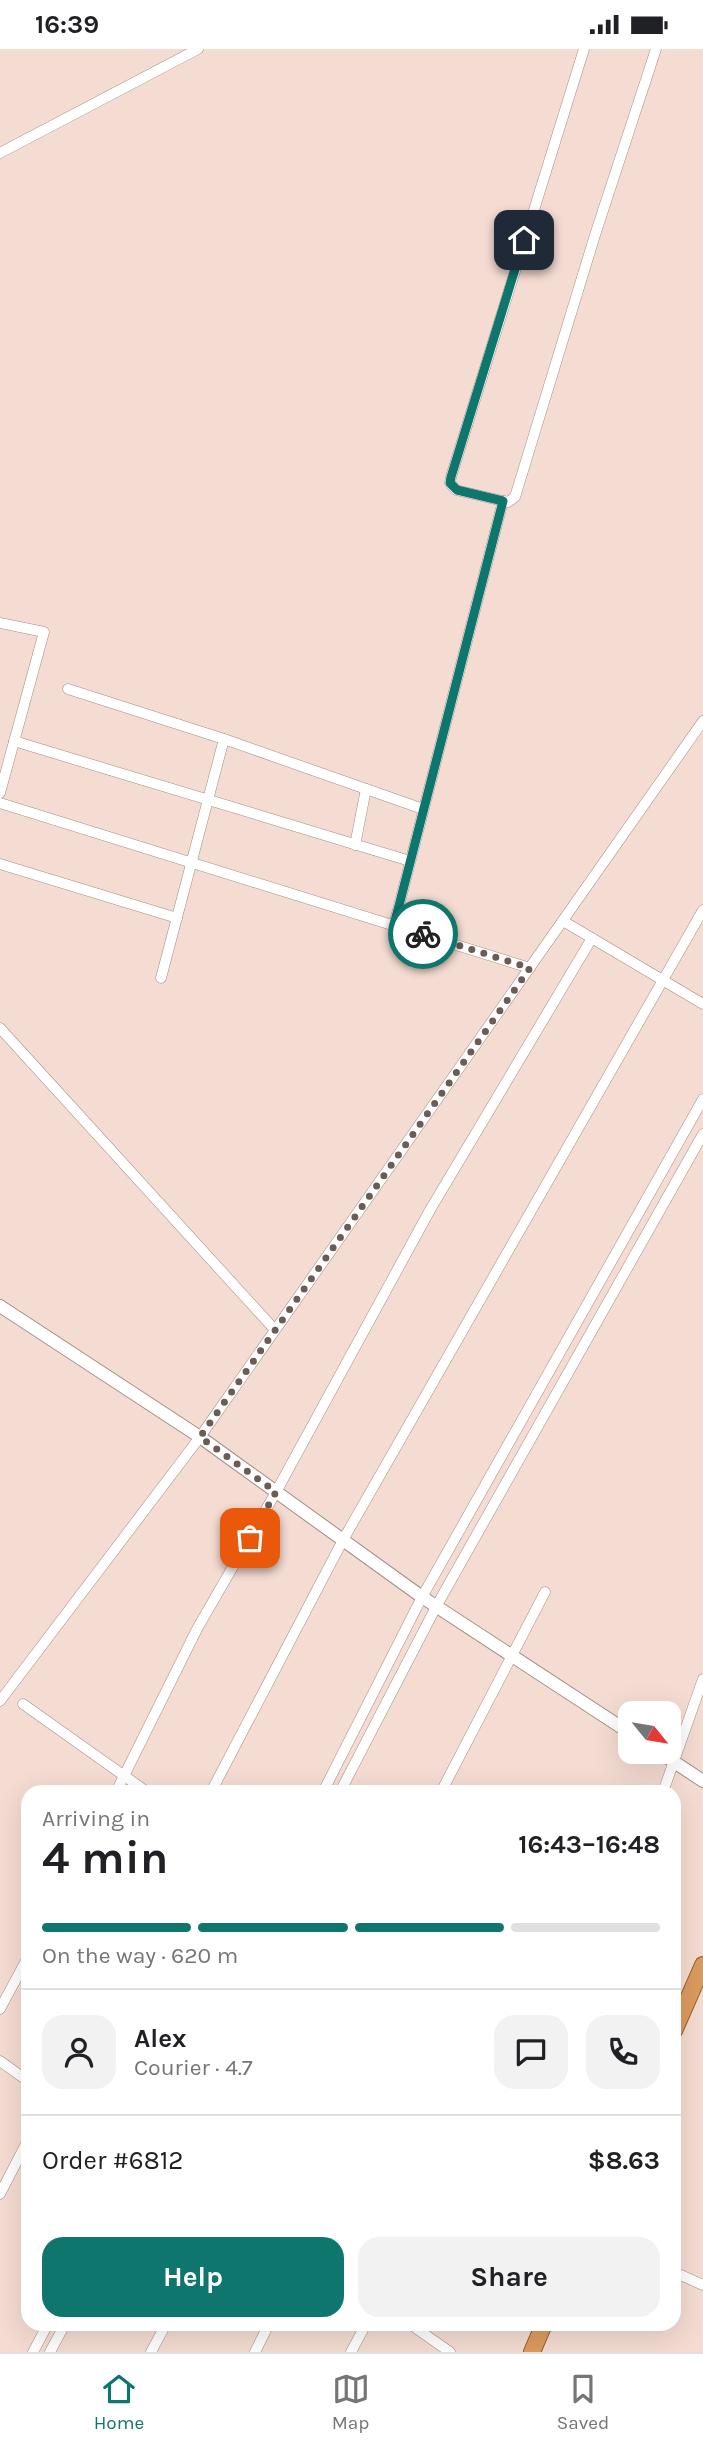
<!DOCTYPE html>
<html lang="en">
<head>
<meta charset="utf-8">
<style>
	:root { --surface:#fff; --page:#f2f2f2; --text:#202124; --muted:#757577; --line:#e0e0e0; --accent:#0f766e }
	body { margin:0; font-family:Karla,sans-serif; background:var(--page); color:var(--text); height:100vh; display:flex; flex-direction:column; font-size:26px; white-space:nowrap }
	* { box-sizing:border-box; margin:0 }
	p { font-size:23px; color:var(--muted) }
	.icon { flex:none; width:38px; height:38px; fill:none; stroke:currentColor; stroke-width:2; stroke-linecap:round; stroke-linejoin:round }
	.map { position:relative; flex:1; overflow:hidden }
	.sheet { position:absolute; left:21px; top:1736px; width:660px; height:546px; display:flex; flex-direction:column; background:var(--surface); border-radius:21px; box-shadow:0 7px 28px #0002 }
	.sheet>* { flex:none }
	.needle { width:46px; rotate:120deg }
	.controls { position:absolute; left:618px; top:1652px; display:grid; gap:14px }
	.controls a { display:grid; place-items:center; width:63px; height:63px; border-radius:14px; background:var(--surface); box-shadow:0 7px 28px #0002; font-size:35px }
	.pin { position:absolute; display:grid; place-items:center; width:60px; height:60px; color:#fff; margin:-30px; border-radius:14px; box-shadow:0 4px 10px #0006 }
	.courier { position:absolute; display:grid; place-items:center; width:70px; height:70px; margin:-35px; border:5px solid #0f766e; border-radius:50%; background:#fff; color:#222; box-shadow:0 2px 9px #0007 }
	.overview em { font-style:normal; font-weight:700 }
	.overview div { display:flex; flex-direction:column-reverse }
	.overview { display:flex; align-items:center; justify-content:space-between; height:119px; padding:0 21px }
	h1 { font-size:46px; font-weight:700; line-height:52px }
	.bar { display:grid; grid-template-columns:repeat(4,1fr); gap:10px 7px; align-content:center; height:84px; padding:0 21px }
	.bar i { height:9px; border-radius:5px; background:var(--line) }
	.bar .on { background:var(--accent) }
	.bar p { grid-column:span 4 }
	.line { display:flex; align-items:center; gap:18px; padding:0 21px; border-top:2px solid var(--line) }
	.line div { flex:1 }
	.round { display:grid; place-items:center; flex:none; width:74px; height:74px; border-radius:21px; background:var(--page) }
	.action { display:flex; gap:14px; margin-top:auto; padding:14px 21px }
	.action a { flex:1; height:80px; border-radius:21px; background:var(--accent); color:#fff; font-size:28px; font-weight:700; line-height:80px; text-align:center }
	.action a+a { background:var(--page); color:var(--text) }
	.status { display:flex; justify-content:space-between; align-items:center; height:49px; padding:0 35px; background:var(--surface); direction:ltr }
	.status svg { height:19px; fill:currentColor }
	.menu { display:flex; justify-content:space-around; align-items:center; height:98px; border-top:2px solid var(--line); background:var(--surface); font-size:19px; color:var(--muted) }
	.menu a { display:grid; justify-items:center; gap:4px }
	.menu .on { color:var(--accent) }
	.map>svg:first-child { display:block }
</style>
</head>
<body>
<div class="status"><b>16:39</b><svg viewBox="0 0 49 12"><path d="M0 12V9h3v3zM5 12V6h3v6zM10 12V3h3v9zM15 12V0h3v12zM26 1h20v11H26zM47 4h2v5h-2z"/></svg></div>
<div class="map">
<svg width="703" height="2303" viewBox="0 0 703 2303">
	<rect width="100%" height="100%" fill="#f5dcd2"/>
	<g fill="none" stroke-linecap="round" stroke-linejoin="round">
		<g stroke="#a38d83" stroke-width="11">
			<g id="minor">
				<polyline points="584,0 451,428 450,434 456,441 503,452 508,453 515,448 595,186 656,0"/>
				<polyline points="0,104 198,0"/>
				<polyline points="0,574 44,583 0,744"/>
				<polyline points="68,640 224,690 423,760"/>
				<polyline points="14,692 410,812"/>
				<polyline points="0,754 530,919"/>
				<polyline points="355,796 366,740"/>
				<polyline points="0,815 177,869"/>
				<polyline points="563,872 703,955"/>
				<polyline points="394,876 503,452"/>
				<polyline points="161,929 224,690"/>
				<polyline points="0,979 275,1281"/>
				<polyline points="0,1652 200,1388 703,672"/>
				<polyline points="23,1655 147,1743"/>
				<polyline points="116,1743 197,1580 276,1443 430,1161 592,889"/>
				<polyline points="211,1743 343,1491 703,861"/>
				<polyline points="323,1743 422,1548 703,1050"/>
				<polyline points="340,1743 437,1556 703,1085"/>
				<polyline points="441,1743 545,1543"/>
				<polyline points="663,1743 703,1630"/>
				<polyline points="0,1960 28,1908"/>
				<polyline points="0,2012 28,2032"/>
				<polyline points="0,2145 28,2091"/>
				<polyline points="674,2223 703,2236"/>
				<polyline points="410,2275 450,2303"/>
				<polyline points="33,2303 48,2275"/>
				<polyline points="50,2303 65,2275"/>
				<polyline points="151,2303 166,2275"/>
				<polyline points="255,2303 269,2275"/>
				<polyline points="351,2303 366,2275"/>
			</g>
		</g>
		<g stroke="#a38d83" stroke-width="14">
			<g id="tertiary">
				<polyline points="0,1257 200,1388 422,1548 630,1684"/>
				<polyline points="659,1703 703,1732"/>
			</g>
		</g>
		<g stroke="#955d2a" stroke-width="18">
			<g id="trunk">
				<polyline points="674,1982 703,1916"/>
				<polyline points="532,2303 544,2275"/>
			</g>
		</g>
		<use href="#minor" stroke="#fff" stroke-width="10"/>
		<use href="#tertiary" stroke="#fff" stroke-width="12"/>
		<use href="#trunk" stroke="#dc9b5e" stroke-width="16"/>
	</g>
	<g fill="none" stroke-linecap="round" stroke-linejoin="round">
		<polyline stroke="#6b5d56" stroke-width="7" stroke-dasharray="0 12.6" points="250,1489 276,1443 200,1388 530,919 423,885"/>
		<polyline stroke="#0f766e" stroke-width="9" points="423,885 394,876 503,452 457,441 450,434 451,428 524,191"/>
	</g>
</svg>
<div class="controls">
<a><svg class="needle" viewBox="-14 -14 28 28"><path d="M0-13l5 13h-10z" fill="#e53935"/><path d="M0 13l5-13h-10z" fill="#757577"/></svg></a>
</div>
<div class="pin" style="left:250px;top:1489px;background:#ea580c"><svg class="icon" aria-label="bag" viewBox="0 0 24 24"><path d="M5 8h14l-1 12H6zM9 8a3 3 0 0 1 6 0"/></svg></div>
<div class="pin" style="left:524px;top:191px;background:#1f2937"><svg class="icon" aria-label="home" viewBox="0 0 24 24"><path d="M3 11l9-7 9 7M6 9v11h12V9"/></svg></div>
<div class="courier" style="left:423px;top:885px"><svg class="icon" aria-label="bike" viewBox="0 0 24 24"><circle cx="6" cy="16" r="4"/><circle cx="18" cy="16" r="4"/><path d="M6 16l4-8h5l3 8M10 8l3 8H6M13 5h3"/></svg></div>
<section class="sheet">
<div class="overview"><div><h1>4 min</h1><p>Arriving in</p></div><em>16:43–16:48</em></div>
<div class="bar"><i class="on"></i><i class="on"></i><i class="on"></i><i></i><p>On the way · 620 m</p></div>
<div class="line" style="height:126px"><a class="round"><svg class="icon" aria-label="person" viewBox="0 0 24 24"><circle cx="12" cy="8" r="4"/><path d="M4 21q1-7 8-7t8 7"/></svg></a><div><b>Alex</b><p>Courier · 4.7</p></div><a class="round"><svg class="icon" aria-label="chat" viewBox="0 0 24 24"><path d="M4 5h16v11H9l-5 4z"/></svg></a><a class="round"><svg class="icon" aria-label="phone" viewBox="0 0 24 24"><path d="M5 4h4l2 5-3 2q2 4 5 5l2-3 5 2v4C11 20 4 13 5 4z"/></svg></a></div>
<div class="line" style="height:91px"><div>Order #6812</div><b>$8.63</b></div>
<div class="action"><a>Help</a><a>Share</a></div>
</section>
</div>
<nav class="menu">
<a class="on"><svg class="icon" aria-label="home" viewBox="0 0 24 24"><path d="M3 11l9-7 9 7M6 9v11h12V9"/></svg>Home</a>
<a><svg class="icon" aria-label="map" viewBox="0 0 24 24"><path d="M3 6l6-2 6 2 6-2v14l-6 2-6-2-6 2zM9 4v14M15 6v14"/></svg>Map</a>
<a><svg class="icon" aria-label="saved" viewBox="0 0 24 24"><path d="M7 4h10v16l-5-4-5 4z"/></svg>Saved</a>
</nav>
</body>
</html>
